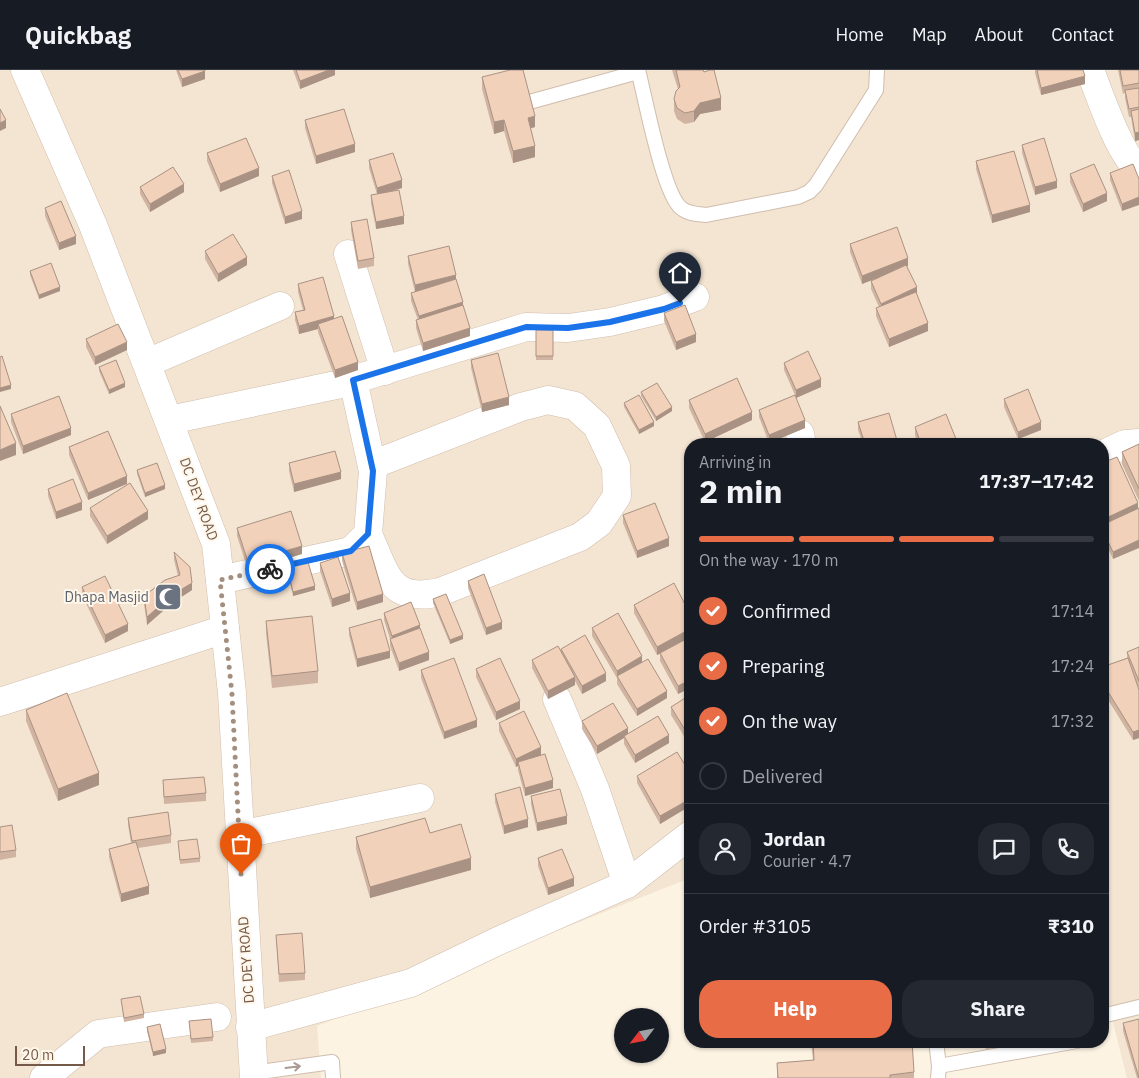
<!DOCTYPE html>
<html lang="en">
<head>
<meta charset="utf-8">
<style>
	:root { --surface:#171b24; --page:#242831; --text:#f1f3f6; --muted:#9ea1a6; --line:#363941; --accent:#e86d47 }
	body { margin:0; font-family:"IBM Plex Sans",sans-serif; background:var(--page); color:var(--text); height:100vh; display:flex; flex-direction:column; font-size:19px; white-space:nowrap }
	* { box-sizing:border-box; margin:0 }
	p { font-size:16px; color:var(--muted) }
	.icon { flex:none; width:28px; height:28px; fill:none; stroke:currentColor; stroke-width:2; stroke-linecap:round; stroke-linejoin:round }
	.map { position:relative; flex:1; overflow:hidden }
	.sheet { position:absolute; left:684px; top:368px; width:425px; height:610px; display:flex; flex-direction:column; background:var(--surface); border-radius:20px; box-shadow:0 1px 4px #0004 }
	.sheet>* { flex:none }
	.needle { width:32px; rotate:238deg }
	.tools { position:absolute; left:614px; top:938px; display:grid; gap:10px }
	.tools a { display:grid; place-items:center; width:55px; height:55px; border-radius:50%; background:var(--surface); box-shadow:0 1px 4px #0004; font-size:25px }
	.scale { position:absolute; left:15px; bottom:12px; width:70px; box-sizing:border-box; padding-left:5px; border:2px solid #755949; border-top:0; font-size:14px; line-height:18px; white-space:nowrap; color:#755949; -webkit-text-stroke:4px #fff7ea; paint-order:stroke }
	.pin { position:absolute; display:grid; place-items:center; width:42px; height:42px; color:#fff; margin:-51px -21px; border-radius:50% 50% 50% 0; rotate:-45deg; box-shadow:0 0 5px #0007 }
	.pin .icon { rotate:45deg }
	.courier { position:absolute; display:grid; place-items:center; width:50px; height:50px; margin:-25px; border:4px solid #1a73e8; border-radius:50%; background:#fff; color:#222; box-shadow:0 1px 6px #0007 }
	.headline em { font-style:normal; font-weight:700 }
	.headline div { display:flex; flex-direction:column-reverse }
	.headline { display:flex; align-items:center; justify-content:space-between; height:85px; padding:0 15px }
	h1 { font-size:32px; font-weight:700; line-height:38px }
	.bar { display:grid; grid-template-columns:repeat(4,1fr); gap:8px 5px; align-content:center; height:60px; padding:0 15px }
	.bar i { height:6px; border-radius:4px; background:var(--line) }
	.bar .on { background:var(--accent) }
	.bar p { grid-column:span 4 }
	.line { display:flex; align-items:center; gap:12px; padding:0 15px; border-top:1px solid var(--line) }
	.line div { flex:1 }
	.round { display:grid; place-items:center; flex:none; width:52px; height:52px; border-radius:20px; background:var(--page) }
	ol { padding:0 15px; list-style:none }
	li { display:flex; align-items:center; gap:15px; height:55px }
	li p { margin-inline-start:auto }
	li .icon { padding:5px; border-radius:50%; background:var(--accent); color:#fff; stroke-width:4 }
	li:last-child { color:var(--muted) }
	li i { width:28px; height:28px; border:2px solid var(--line); border-radius:50% }
	.primary-button { display:flex; gap:10px; margin-top:auto; padding:10px 15px }
	.primary-button a { flex:1; height:58px; border-radius:20px; background:var(--accent); color:#fff; font-size:20px; font-weight:700; line-height:58px; text-align:center }
	.primary-button a+a { background:var(--page); color:var(--text) }
	header { display:flex; align-items:center; gap:30px; box-sizing:border-box; height:70px; padding:0 25px; background:var(--surface); border-bottom:1px solid var(--line) }
	header strong { font-size:24px }
	nav { display:flex; gap:28px; margin-inline-start:auto; font-size:18px }
	.map>svg:first-child { display:block }
</style>
</head>
<body>
<header>
<strong>Quickbag</strong>
<nav><a>Home</a><a>Map</a><a>About</a><a>Contact</a></nav>
</header>
<div class="map">
<svg width="1139" height="1008" viewBox="0 0 1139 1008">
	<rect width="100%" height="100%" fill="#fcf3e3"/>
	<polygon fill="#f4e5d2" points="0,0 1139,0 1139,1008 1127,1008 1102,909 1102,374 690,374 690,808 317,956 321,1008 0,1008"/>
	<g fill="none" stroke-linecap="round" stroke-linejoin="round">
		<g stroke="#d0bdad" stroke-width="16">
			<g id="lane">
				<path d="M638 0C645 26 663 124 681 138 688 144 698 144 706 145L798 127 809 122 816 115 876 20 877 0"/>
				<polyline points="533,31 638,2"/>
				<polyline points="1102,946 1139,937"/>
				<polyline points="936,971 939,996"/>
				<polyline points="253,1003 332,992 333,1008"/>
				<polyline points="938,1008 939,996 1077,971"/>
			</g>
		</g>
		<g stroke="#d0bdad" stroke-width="29">
			<g id="street">
				<path d="M1090 0C1099 23 1120 87 1139 99"/>
				<polyline points="348,184 385,301"/>
				<polyline points="147,293 280,236"/>
				<polyline points="170,350 336,315 526,257 568,258 610,252 664,239 695,227"/>
				<polyline points="800,364 802,374"/>
				<polyline points="1102,385 1125,374 1139,373"/>
				<path d="M368 464C386 503 389 534 440 522L580 467 599 453 617 426 616 396 597 356 575 336 548 330 521 337 372 395"/>
				<polyline points="220,510 351,481 368,464 373,401 353,310"/>
				<polyline points="557,629 595,719 627,814"/>
				<polyline points="0,632 225,559"/>
				<polyline points="239,765 420,728"/>
				<polyline points="250,957 411,913 498,871 627,814 690,765"/>
				<polyline points="44,1008 98,964 217,947"/>
			</g>
		</g>
		<g stroke="#d3bdaa" stroke-width="29">
			<polyline id="secondary" points="25,0 93,155 216,474 232,623 254,1008"/>
		</g>
		<use href="#lane" stroke="#fff" stroke-width="14"/>
		<use href="#street" stroke="#fff" stroke-width="28"/>
		<use href="#secondary" stroke="#fff" stroke-width="28"/>
	</g>
	<g fill="#d0b4a1">
		<polygon points="176,0 205,0 205,9 182,17"/>
		<polygon points="293,0 335,0 335,5 300,19"/>
		<polygon points="672,0 703,0 721,40 700,44 694,52 685,54 677,49 674,41 674,29 678,19"/>
		<polygon points="1035,0 1037,0 1085,14 1041,25 1035,3"/>
		<polygon points="1118,0 1139,0 1139,70 1135,71 1131,47 1129,47 1125,28 1125,23 1123,24"/>
		<polygon points="482,7 535,57 531,58 535,87 513,93 504,61 494,64 482,19"/>
		<polygon points="305,50 355,82 316,94 305,58"/>
		<polygon points="1022,75 1057,118 1035,125 1022,83"/>
		<polygon points="207,83 259,106 220,122 207,91"/>
		<polygon points="369,90 402,118 393,121 404,154 376,159 371,133 371,125 377,124 369,98"/>
		<polygon points="976,91 1030,142 992,153 976,99"/>
		<polygon points="1110,103 1139,109 1122,141 1110,110"/>
		<polygon points="1070,104 1107,131 1083,142 1070,112"/>
		<polygon points="272,106 302,149 285,154 272,113"/>
		<polygon points="140,117 184,122 150,142 140,124"/>
		<polygon points="45,138 76,174 59,180 45,146"/>
		<polygon points="351,152 374,188 374,196 358,199 351,160"/>
		<polygon points="850,174 908,196 907,196 917,225 928,261 889,277 876,246 876,238 879,237 871,219 871,211 883,205 862,214 850,182"/>
		<polygon points="205,181 247,195 218,212 205,189"/>
		<polygon points="408,186 463,238 470,266 423,281 416,258 416,250 418,250 411,231 411,223 415,222 408,194"/>
		<polygon points="30,201 60,221 39,229 30,205"/>
		<polygon points="298,214 334,249 358,300 335,308 318,262 318,259 299,264 295,250 295,242 303,240 298,222"/>
		<polygon points="664,243 696,272 676,280 664,251"/>
		<rect x="536" y="260" width="17" height="30"/>
		<polygon points="86,269 127,280 95,295 86,277"/>
		<polygon points="471,290 509,335 482,342 471,298"/>
		<polygon points="784,293 821,317 796,328 805,358 769,373 759,347 759,340 795,325 784,300"/>
		<polygon points="99,297 125,317 109,324 99,301"/>
		<polygon points="641,322 672,341 656,351 641,326"/>
		<polygon points="1004,329 1041,360 1018,369 1004,337"/>
		<polygon points="689,330 752,350 705,372 689,338"/>
		<polygon points="624,333 654,356 639,364 624,337"/>
		<polygon points="11,344 71,365 23,384 11,352"/>
		<polygon points="858,352 898,374 863,374 858,360"/>
		<polygon points="915,357 958,374 918,374 915,365"/>
		<polygon points="108,361 88,430 69,385 69,377"/>
		<polygon points="1139,374 1139,431 1122,394 1122,382"/>
		<polygon points="289,393 341,409 294,422 289,401"/>
		<polygon points="1102,393 1138,439 1113,489 1102,466"/>
		<polygon points="137,400 165,419 145,427 137,404"/>
		<polygon points="48,419 82,440 56,449 48,426"/>
		<polygon points="90,438 148,449 107,474 90,446"/>
		<polygon points="623,445 669,476 637,488 623,453"/>
		<polygon points="237,458 302,484 248,500 237,466"/>
		<polygon points="174,482 192,520 172,533 147,555 144,534 144,526 178,506 174,490"/>
		<polygon points="342,483 383,532 357,540 342,491"/>
		<polygon points="320,493 350,531 332,537 320,501"/>
		<polygon points="287,497 315,520 293,526 287,501"/>
		<polygon points="468,511 502,559 486,565 468,518"/>
		<polygon points="82,517 128,561 105,573 82,525"/>
		<polygon points="433,529 463,569 450,574 433,533"/>
		<polygon points="634,535 690,544 690,618 678,624 660,591 660,584 657,585 634,543"/>
		<polygon points="384,543 420,558 429,590 399,601 390,576 390,569 384,550"/>
		<polygon points="266,551 318,601 318,613 272,618 266,563"/>
		<polygon points="349,558 390,588 357,597 349,565"/>
		<polygon points="592,558 642,592 667,628 637,646 617,614 617,608 592,566"/>
		<polygon points="1139,577 1139,618 1134,608 1139,620 1139,668 1133,670 1102,620 1102,597 1127,588 1127,582"/>
		<polygon points="561,579 606,611 582,624 575,611 575,615 548,629 532,598 532,590 561,581"/>
		<polygon points="476,599 520,639 496,650 476,607"/>
		<polygon points="421,600 477,657 444,669 421,608"/>
		<polygon points="690,625 690,676 671,645 671,637"/>
		<polygon points="26,640 99,715 58,731 26,651"/>
		<polygon points="582,651 628,664 669,673 635,693 624,674 624,668 597,684 582,659"/>
		<polygon points="499,653 541,685 539,686 553,718 525,726 518,700 518,696 516,697 499,661"/>
		<polygon points="690,677 690,696 685,688 685,680"/>
		<polygon points="690,703 690,736 660,754 637,713 637,706"/>
		<polygon points="163,710 206,723 206,731 164,734"/>
		<polygon points="495,724 528,757 504,764 495,732"/>
		<polygon points="531,726 567,754 537,761 531,734"/>
		<polygon points="128,748 171,765 171,773 138,778 149,824 121,832 109,787 109,779 131,773 128,755"/>
		<polygon points="0,757 16,780 16,787 0,790"/>
		<polygon points="430,763 471,800 370,828 356,779 356,767"/>
		<polygon points="178,771 200,788 200,792 180,794"/>
		<polygon points="538,788 574,816 548,825 538,796"/>
		<polygon points="276,865 305,903 305,910 279,912"/>
		<polygon points="121,929 144,944 144,948 124,952"/>
		<polygon points="189,951 213,967 213,971 191,973"/>
		<polygon points="1123,953 1139,1008 1137,1008 1123,961"/>
		<polygon points="147,957 166,983 153,986 147,961"/>
		<polygon points="811,971 845,971 845,972 914,1002 914,1008 777,1008 777,993 813,990"/>
		<polygon points="984,971 1021,971 1021,973 986,979"/>
	</g>
	<g fill="#a99283">
		<polygon points="329,0 335,0 335,5 300,19 300,11"/>
		<polygon points="205,1 205,9 182,17 182,9"/>
		<polygon points="1085,6 1085,14 1041,25 1041,18"/>
		<polygon points="721,28 721,40 700,44 694,52 694,41 700,33"/>
		<polygon points="535,46 535,57 528,59 528,48"/>
		<polygon points="6,50 6,58 0,61 0,53"/>
		<polygon points="504,50 504,61 494,64 494,52"/>
		<polygon points="1139,62 1139,70 1135,71 1135,63"/>
		<polygon points="355,74 355,82 316,94 316,86"/>
		<polygon points="535,76 535,87 513,93 513,81"/>
		<polygon points="259,98 259,106 220,122 220,114"/>
		<polygon points="402,110 402,118 377,125 377,118"/>
		<polygon points="1057,111 1057,118 1035,125 1035,117"/>
		<polygon points="184,114 184,122 150,142 150,134"/>
		<polygon points="1107,123 1107,131 1083,142 1083,134"/>
		<polygon points="1139,127 1139,135 1122,141 1122,134"/>
		<polygon points="1030,135 1030,142 992,153 992,145"/>
		<polygon points="302,141 302,149 285,154 285,147"/>
		<polygon points="404,146 404,154 376,159 376,152"/>
		<polygon points="76,166 76,174 59,180 59,173"/>
		<polygon points="247,187 247,195 218,212 218,204"/>
		<polygon points="908,188 908,196 862,214 862,206"/>
		<polygon points="456,205 456,213 415,222 415,215"/>
		<polygon points="60,217 60,221 39,229 39,225"/>
		<polygon points="917,217 917,225 881,242 881,234"/>
		<polygon points="463,232 463,240 419,254 419,246"/>
		<polygon points="334,246 334,254 318,254 318,259 299,264 299,256"/>
		<polygon points="928,253 928,261 889,277 889,269"/>
		<polygon points="470,258 470,266 423,281 423,273"/>
		<polygon points="696,264 696,272 676,280 676,272"/>
		<polygon points="127,272 127,280 95,295 95,287"/>
		<polygon points="358,292 358,300 335,308 335,300"/>
		<polygon points="821,309 821,317 796,328 796,320"/>
		<polygon points="125,313 125,317 109,324 109,320"/>
		<polygon points="11,315 11,319 0,322 0,318"/>
		<polygon points="509,327 509,335 482,342 482,334"/>
		<polygon points="672,337 672,341 656,351 656,347"/>
		<polygon points="752,342 752,350 705,372 705,364"/>
		<polygon points="805,350 805,358 769,373 769,365"/>
		<polygon points="654,352 654,356 639,364 639,360"/>
		<polygon points="1041,352 1041,360 1018,369 1018,362"/>
		<polygon points="71,358 71,365 23,384 23,376"/>
		<polygon points="16,373 16,385 0,391 0,380"/>
		<polygon points="341,402 341,409 294,422 294,414"/>
		<polygon points="127,406 127,414 88,430 88,423"/>
		<polygon points="165,415 165,419 145,427 145,423"/>
		<polygon points="82,432 82,440 56,449 56,442"/>
		<polygon points="1138,433 1138,441 1102,457 1102,450"/>
		<polygon points="148,441 148,449 107,474 107,466"/>
		<polygon points="669,468 669,476 637,488 637,481"/>
		<polygon points="1139,470 1139,478 1113,489 1113,482"/>
		<polygon points="302,476 302,484 248,500 248,492"/>
		<polygon points="192,513 192,520 172,533 147,555 147,547 172,525"/>
		<polygon points="315,516 315,520 293,526 293,522"/>
		<polygon points="350,523 350,531 332,537 332,529"/>
		<polygon points="383,524 383,532 357,540 357,532"/>
		<polygon points="502,552 502,559 486,565 486,558"/>
		<polygon points="128,554 128,561 105,573 105,565"/>
		<polygon points="420,555 420,563 392,573 392,566"/>
		<polygon points="690,559 690,567 657,585 657,577"/>
		<polygon points="463,565 463,569 450,574 450,570"/>
		<polygon points="390,581 390,588 357,597 357,589"/>
		<polygon points="429,582 429,590 399,601 399,593"/>
		<polygon points="642,586 642,593 617,606 617,608 617,601"/>
		<polygon points="606,603 606,611 582,624 582,616"/>
		<polygon points="575,607 575,615 548,629 548,621"/>
		<polygon points="690,610 690,618 678,624 678,616"/>
		<polygon points="667,621 667,628 637,646 637,639"/>
		<polygon points="520,631 520,639 496,650 496,642"/>
		<polygon points="477,650 477,657 444,669 444,662"/>
		<polygon points="628,658 628,666 624,666 624,668 597,684 597,676"/>
		<polygon points="1139,660 1139,668 1133,670 1133,662"/>
		<polygon points="669,665 669,673 635,693 635,685"/>
		<polygon points="541,677 541,685 519,696 518,692 518,696 516,697 516,689"/>
		<polygon points="99,703 99,715 58,731 58,719"/>
		<polygon points="553,710 553,718 525,726 525,718"/>
		<polygon points="690,729 690,736 660,754 660,746"/>
		<polygon points="567,746 567,754 537,761 537,753"/>
		<polygon points="528,749 528,757 504,764 504,756"/>
		<polygon points="471,788 471,800 370,828 370,817"/>
		<polygon points="574,808 574,816 548,825 548,818"/>
		<polygon points="149,816 149,824 121,832 121,824"/>
		<polygon points="166,979 166,983 153,986 153,982"/>
	</g>
	<g fill="#f2d1bb" stroke="#a99283">
		<polygon points="178,0 205,0 205,1 182,9"/>
		<polygon points="296,0 329,0 300,11"/>
		<polygon points="510,0 523,0 535,46 528,48 535,76 513,81 504,50 494,52 482,7"/>
		<polygon points="676,0 703,0 704,2 710,0 714,0 721,28 700,33 694,41 685,43 677,38 674,29 676,21 680,17"/>
		<polygon points="1037,0 1083,0 1085,6 1041,18"/>
		<polygon points="1120,0 1139,0 1139,13 1123,16"/>
		<polygon points="1139,18 1139,37 1129,39 1125,20"/>
		<polygon points="0,39 6,50 0,53"/>
		<polygon points="344,39 355,74 316,86 305,50"/>
		<polygon points="1139,39 1139,62 1135,63 1131,41"/>
		<polygon points="246,68 259,98 220,114 207,83"/>
		<polygon points="1044,68 1057,111 1035,117 1022,75"/>
		<polygon points="1014,81 1030,135 992,145 976,91"/>
		<polygon points="393,83 402,110 377,118 369,90"/>
		<polygon points="1094,94 1107,123 1083,134 1070,104"/>
		<polygon points="1133,94 1139,109 1139,127 1122,134 1110,103"/>
		<polygon points="173,97 184,114 150,134 140,117"/>
		<polygon points="289,100 302,141 285,147 272,106"/>
		<polygon points="399,120 404,146 376,152 371,125"/>
		<polygon points="61,131 76,166 59,173 45,138"/>
		<polygon points="367,149 374,188 358,191 351,152"/>
		<polygon points="897,157 908,188 862,206 850,174"/>
		<polygon points="233,164 247,187 218,204 205,181"/>
		<polygon points="449,176 456,205 415,215 408,186"/>
		<polygon points="51,193 60,217 39,225 30,201"/>
		<polygon points="906,195 917,217 881,234 871,211"/>
		<polygon points="323,207 334,246 299,256 295,242 305,240 298,214"/>
		<polygon points="456,209 463,232 419,246 411,223"/>
		<polygon points="916,222 928,253 889,269 876,238"/>
		<polygon points="463,235 470,258 423,273 416,250"/>
		<polygon points="685,235 696,264 676,272 664,243"/>
		<polygon points="342,246 358,292 335,300 318,254"/>
		<polygon points="118,254 127,272 95,287 86,269"/>
		<rect x="536" y="260" width="17" height="26"/>
		<polygon points="808,281 821,309 796,320 784,293"/>
		<polygon points="498,283 509,327 482,334 471,290"/>
		<polygon points="2,286 11,315 0,318 0,287"/>
		<polygon points="116,290 125,313 109,320 99,297"/>
		<polygon points="737,308 752,342 705,364 689,330"/>
		<polygon points="657,313 672,337 656,347 641,322"/>
		<polygon points="1028,319 1041,352 1018,362 1004,329"/>
		<polygon points="639,325 654,352 639,360 624,333"/>
		<polygon points="795,325 805,350 769,365 759,340"/>
		<polygon points="59,326 71,358 23,376 11,344"/>
		<polygon points="0,336 16,373 0,380"/>
		<polygon points="889,343 898,374 865,374 858,352"/>
		<polygon points="946,344 958,374 921,374 915,357"/>
		<polygon points="108,361 127,406 88,423 69,377"/>
		<polygon points="1139,374 1139,419 1122,382"/>
		<polygon points="335,381 341,402 294,414 289,393"/>
		<polygon points="1117,387 1138,433 1102,450 1102,393"/>
		<polygon points="157,393 165,415 145,423 137,400"/>
		<polygon points="73,409 82,432 56,442 48,419"/>
		<polygon points="130,413 148,441 107,466 90,438"/>
		<polygon points="655,433 669,468 637,481 623,445"/>
		<polygon points="1139,438 1139,470 1113,482 1102,459 1102,455"/>
		<polygon points="291,441 302,476 248,492 237,458"/>
		<polygon points="369,476 383,524 357,532 342,483"/>
		<polygon points="174,482 190,497 192,513 172,525 147,547 144,526 165,510 180,505"/>
		<polygon points="338,487 350,523 332,529 320,493"/>
		<polygon points="308,492 315,516 293,522 287,497"/>
		<polygon points="484,504 502,552 486,558 468,511"/>
		<polygon points="105,506 128,554 105,565 82,517"/>
		<polygon points="674,513 690,544 690,559 657,577 634,535"/>
		<polygon points="446,524 463,565 450,570 433,529"/>
		<polygon points="411,532 420,555 392,566 384,543"/>
		<polygon points="618,543 642,586 617,601 592,558"/>
		<polygon points="312,546 318,601 272,606 266,551"/>
		<polygon points="381,549 390,581 357,589 349,558"/>
		<polygon points="420,558 429,582 399,593 390,569"/>
		<polygon points="585,565 606,603 582,616 561,579"/>
		<polygon points="690,567 690,610 678,616 660,583"/>
		<polygon points="558,576 575,607 548,621 532,590"/>
		<polygon points="1139,577 1139,611 1127,582"/>
		<polygon points="454,588 477,650 444,662 421,600"/>
		<polygon points="500,588 520,631 496,642 476,599"/>
		<polygon points="1128,588 1139,620 1139,660 1133,662 1102,612 1102,597"/>
		<polygon points="648,589 667,621 637,639 617,606"/>
		<polygon points="67,623 99,703 58,719 26,640"/>
		<polygon points="690,625 690,668 671,637"/>
		<polygon points="613,633 628,658 597,676 582,651"/>
		<polygon points="524,641 541,677 516,689 499,653"/>
		<polygon points="658,646 669,665 635,685 624,666"/>
		<polygon points="690,677 690,688 685,680"/>
		<polygon points="677,682 690,703 690,729 660,746 637,706"/>
		<polygon points="545,684 553,710 525,718 518,692"/>
		<polygon points="204,707 206,723 164,727 163,710"/>
		<polygon points="520,717 528,749 504,756 495,724"/>
		<polygon points="560,719 567,746 537,753 531,726"/>
		<polygon points="168,742 171,765 132,771 128,748"/>
		<polygon points="425,748 430,763 461,754 471,788 370,817 356,767"/>
		<polygon points="12,755 16,780 0,782 0,757"/>
		<polygon points="197,769 200,788 180,790 178,771"/>
		<polygon points="136,772 149,816 121,824 109,779"/>
		<polygon points="562,779 574,808 548,818 538,788"/>
		<polygon points="302,863 305,903 279,904 276,865"/>
		<polygon points="140,926 144,944 124,948 121,929"/>
		<polygon points="211,949 213,967 191,969 189,951"/>
		<polygon points="1139,949 1139,1008 1123,953"/>
		<polygon points="160,954 166,979 153,982 147,957"/>
		<polygon points="813,971 845,971 845,972 860,971 912,971 914,1002 890,1005 890,1008 778,1008 777,993 814,990"/>
	</g>
	<defs><path id="oneway-shaft" d="M-6 0H5M1.5-3L5.5 0L1.5 3" fill="none" stroke-width="1.6" stroke-linecap="round" stroke-linejoin="round" transform="scale(1.25)"/></defs>
	<use stroke="#ac9b92" href="#oneway-shaft" transform="translate(293 997) rotate(-7)"/>
	<g fill="none" stroke-linecap="round" stroke-linejoin="round">
		<polyline stroke="#a48f7f" stroke-width="5" stroke-dasharray="0 9" points="241,804 232,624 220,510 270,499"/>
		<polyline stroke="#1a73e8" stroke-width="6" points="270,499 351,481 368,464 373,401 353,310 526,257 568,258 610,252 664,239 680,233"/>
	</g>
	<defs>
		<g id="mosque-square" transform="scale(1.4375)"><rect x="-9" y="-9" width="18" height="18" rx="4" fill="#6b7280" stroke="#fff7ea"/><path d="M3.5-4.9A6 6 0 1 0 3.5 4.9A5 5 0 1 1 3.5-4.9Z" fill="#fff"/></g>
	</defs>
	<g fill-rule="evenodd">
		<use href="#mosque-square" x="168" y="527"/>
	</g>
	<g text-anchor="middle" stroke-width="4" stroke-linejoin="round" paint-order="stroke">
		<g font-size="14" fill="#755949" stroke="#fff7ea">
			<text transform="translate(199 429) rotate(70)" y="5">DC DEY ROAD</text>
			<text transform="translate(246 890) rotate(-94)" y="5">DC DEY ROAD</text>
		</g>
		<g font-size="14" fill="#5b616d" stroke="#fff7ea" text-anchor="end">
			<text x="149" y="532">Dhapa Masjid</text>
		</g>
	</g>
</svg>
<div class="tools">
<a><svg class="needle" viewBox="-14 -14 28 28"><path d="M0-13l5 13h-10z" fill="#e53935"/><path d="M0 13l5-13h-10z" fill="#9ea1a6"/></svg></a>
</div>
<div class="scale">20 m</div>
<div class="pin" style="left:241px;top:804px;background:#ea580c"><svg class="icon" aria-label="bag" viewBox="0 0 24 24"><path d="M5 8h14l-1 12H6zM9 8a3 3 0 0 1 6 0"/></svg></div>
<div class="pin" style="left:680px;top:233px;background:#1f2937"><svg class="icon" aria-label="home" viewBox="0 0 24 24"><path d="M3 11l9-7 9 7M6 9v11h12V9"/></svg></div>
<div class="courier" style="left:270px;top:499px"><svg class="icon" aria-label="bike" viewBox="0 0 24 24"><circle cx="6" cy="16" r="4"/><circle cx="18" cy="16" r="4"/><path d="M6 16l4-8h5l3 8M10 8l3 8H6M13 5h3"/></svg></div>
<section class="sheet">
<div class="headline"><div><h1>2 min</h1><p>Arriving in</p></div><em>17:37–17:42</em></div>
<div class="bar"><i class="on"></i><i class="on"></i><i class="on"></i><i></i><p>On the way · 170 m</p></div>
<ol>
<li><svg class="icon" aria-label="check" viewBox="0 0 24 24"><path d="M5 12l5 5 9-10"/></svg>Confirmed<p>17:14</p></li>
<li><svg class="icon" aria-label="check" viewBox="0 0 24 24"><path d="M5 12l5 5 9-10"/></svg>Preparing<p>17:24</p></li>
<li><svg class="icon" aria-label="check" viewBox="0 0 24 24"><path d="M5 12l5 5 9-10"/></svg>On the way<p>17:32</p></li>
<li><i></i>Delivered</li>
</ol>
<div class="line" style="height:90px"><a class="round"><svg class="icon" aria-label="person" viewBox="0 0 24 24"><circle cx="12" cy="8" r="4"/><path d="M4 21q1-7 8-7t8 7"/></svg></a><div><b>Jordan</b><p>Courier · 4.7</p></div><a class="round"><svg class="icon" aria-label="chat" viewBox="0 0 24 24"><path d="M4 5h16v11H9l-5 4z"/></svg></a><a class="round"><svg class="icon" aria-label="phone" viewBox="0 0 24 24"><path d="M5 4h4l2 5-3 2q2 4 5 5l2-3 5 2v4C11 20 4 13 5 4z"/></svg></a></div>
<div class="line" style="height:65px"><div>Order #3105</div><b>₹310</b></div>
<div class="primary-button"><a>Help</a><a>Share</a></div>
</section>
</div>
</body>
</html>
